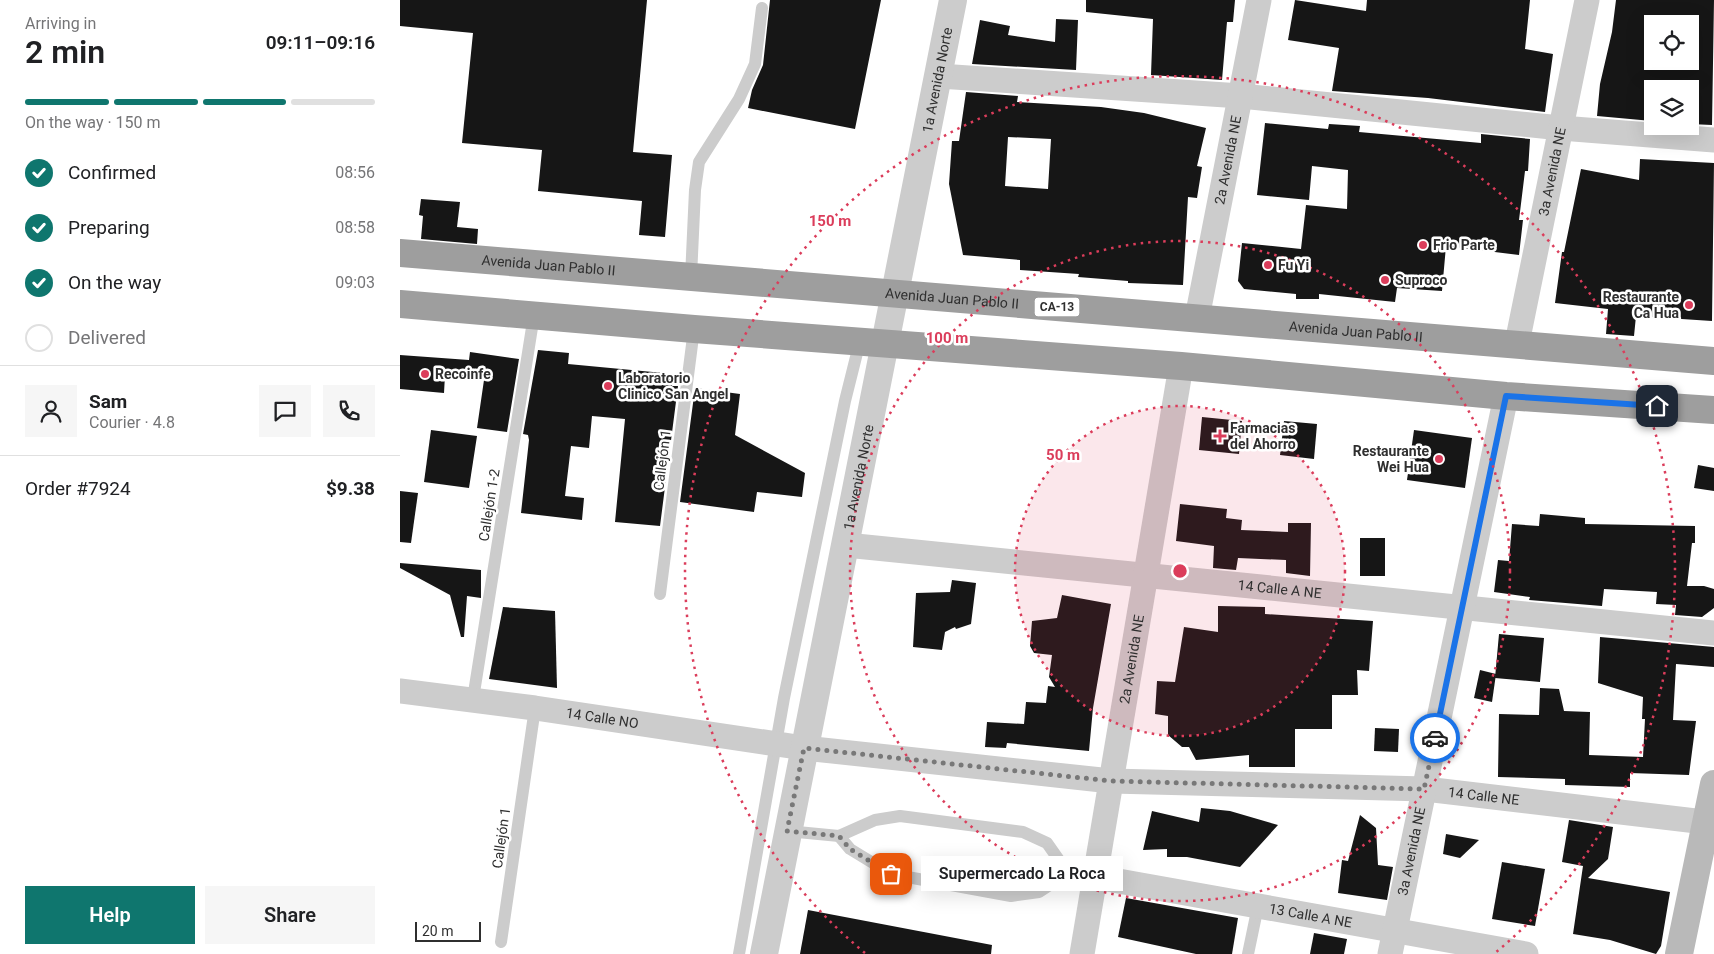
<!DOCTYPE html>
<html lang="en">
<head>
<meta charset="utf-8">
<style>
	:root { --surface:#fff; --page:#f6f6f6; --text:#202124; --muted:#757577; --line:#e0e0e0; --accent:#0f766e }
	body { margin:0; font-family:Roboto,sans-serif; background:var(--page); color:var(--text); height:100vh; display:flex; flex-direction:column; font-size:19px; white-space:nowrap }
	* { box-sizing:border-box; margin:0 }
	p { font-size:16px; color:var(--muted) }
	.icon { flex:none; width:28px; height:28px; fill:none; stroke:currentColor; stroke-width:2; stroke-linecap:round; stroke-linejoin:round }
	.map { position:relative; flex:1; overflow:hidden }
	.panel { display:flex; flex-direction:column; background:var(--surface); width:400px }
	.panel>* { flex:none }
	.fabs { position:absolute; left:1244px; top:15px; display:grid; gap:10px }
	.fabs a { display:grid; place-items:center; width:55px; height:55px; border-radius:0px; background:var(--surface); box-shadow:0 5px 20px #0002; font-size:25px }
	.scale { position:absolute; left:15px; bottom:12px; width:66px; box-sizing:border-box; padding-left:5px; border:2px solid #2f2f2f; border-top:0; font-size:14px; line-height:18px; white-space:nowrap; color:#2f2f2f; -webkit-text-stroke:4px #fff; paint-order:stroke }
	.pin { position:absolute; display:grid; place-items:center; width:42px; height:42px; color:#fff; margin:-21px; border-radius:10px; box-shadow:0 2px 8px #0006 }
	.courier { position:absolute; display:grid; place-items:center; width:50px; height:50px; margin:-25px; border:4px solid #1a73e8; border-radius:50%; background:#fff; color:#222; box-shadow:0 1px 6px #0007 }
	.bubble { position:absolute; height:35px; border-radius:0px; background:var(--surface); box-shadow:0 5px 20px #0002; font-size:16px; font-weight:600; line-height:35px; text-align:center }
	.headline em { font-style:normal; font-weight:600 }
	.headline div { display:flex; flex-direction:column-reverse }
	.headline { display:flex; align-items:center; justify-content:space-between; height:85px; padding:0 25px }
	h1 { font-size:32px; font-weight:600; line-height:38px }
	.bar { display:grid; grid-template-columns:repeat(4,1fr); gap:8px 5px; align-content:center; height:60px; padding:0 25px }
	.bar i { height:6px; border-radius:4px; background:var(--line) }
	.bar .active { background:var(--accent) }
	.bar p { grid-column:span 4 }
	.line { display:flex; align-items:center; gap:12px; padding:0 25px; border-top:1px solid var(--line) }
	.line div { flex:1 }
	.round { display:grid; place-items:center; flex:none; width:52px; height:52px; border-radius:0px; background:var(--page) }
	ol { padding:0 25px; list-style:none }
	li { display:flex; align-items:center; gap:15px; height:55px }
	li p { margin-inline-start:auto }
	li .icon { padding:5px; border-radius:50%; background:var(--accent); color:#fff; stroke-width:4 }
	li:last-child { color:var(--muted) }
	li i { width:28px; height:28px; border:2px solid var(--line); border-radius:50% }
	.action { display:flex; gap:10px; margin-top:auto; padding:10px 25px }
	.action a { flex:1; height:58px; border-radius:0px; background:var(--accent); color:#fff; font-size:20px; font-weight:600; line-height:58px; text-align:center }
	.action a+a { background:var(--page); color:var(--text) }
	main { display:flex; flex:1; min-height:0 }
	.map>svg:first-child { display:block }
</style>
</head>
<body>
<main>
<section class="panel">
<div class="headline"><div><h1>2 min</h1><p>Arriving in</p></div><em>09:11–09:16</em></div>
<div class="bar"><i class="active"></i><i class="active"></i><i class="active"></i><i></i><p>On the way · 150 m</p></div>
<ol>
<li><svg class="icon" aria-label="check" viewBox="0 0 24 24"><path d="M5 12l5 5 9-10"/></svg>Confirmed<p>08:56</p></li>
<li><svg class="icon" aria-label="check" viewBox="0 0 24 24"><path d="M5 12l5 5 9-10"/></svg>Preparing<p>08:58</p></li>
<li><svg class="icon" aria-label="check" viewBox="0 0 24 24"><path d="M5 12l5 5 9-10"/></svg>On the way<p>09:03</p></li>
<li><i></i>Delivered</li>
</ol>
<div class="line" style="height:90px"><a class="round"><svg class="icon" aria-label="person" viewBox="0 0 24 24"><circle cx="12" cy="8" r="4"/><path d="M4 21q1-7 8-7t8 7"/></svg></a><div><b>Sam</b><p>Courier · 4.8</p></div><a class="round"><svg class="icon" aria-label="chat" viewBox="0 0 24 24"><path d="M4 5h16v11H9l-5 4z"/></svg></a><a class="round"><svg class="icon" aria-label="phone" viewBox="0 0 24 24"><path d="M5 4h4l2 5-3 2q2 4 5 5l2-3 5 2v4C11 20 4 13 5 4z"/></svg></a></div>
<div class="line" style="height:65px"><div>Order #7924</div><b>$9.38</b></div>
<div class="action"><a>Help</a><a>Share</a></div>
</section>
<div class="map">
<svg width="1314" height="954" viewBox="0 0 1314 954">
	<rect width="100%" height="100%" fill="#fff"/>
	<g fill="#161616" fill-rule="evenodd">
		<polygon points="0,0 247,0 233,152 272,155 265,237 239,235 242,201 138,191 142,150 62,143 73,33 0,26"/>
		<polygon points="370,0 481,0 455,129 348,108 352,90 363,65"/>
		<polygon points="686,0 835,0 833,22 827,22 822,80 751,75 753,19 686,12"/>
		<polygon points="895,0 966,11 967,0 1130,0 1125,49 1153,54 1145,112 1028,98 932,91 939,48 888,40"/>
		<path d="M1216 0H1314L1312 125 1290 124V89H1252V121L1197 116 1200 84 1212 32ZM1252 24H1290V61H1245Z"/>
		<polygon points="656,19 678,20 676,70 572,64 580,20 610,26 608,35 655,42"/>
		<path d="M566 92 618 96 617 102 701 107 744 113 806 128 797 166 802 167 797 198 788 197 783 285 728 283V281L678 277 679 274 620 270V260L563 255 549 184 552 141H559ZM608 137 651 139 648 189 605 186Z"/>
		<polygon points="865,123 928,129 929,124 960,126 959,132 1081,143 1081,134 1130,139 1128,171 1125,171 1119,220 1123,220 1119,255 1046,246 1042,291 997,288 995,302 919,294 919,299 896,299 896,294 844,289 838,281 842,243 901,249 906,205 947,209 948,170 912,166 909,200 857,195"/>
		<polygon points="1240,159 1314,163 1312,321 1236,316 1234,336 1206,334 1208,309 1155,303 1162,252 1164,252 1181,169 1239,180"/>
		<polygon points="21,199 60,202 57,227 78,229 77,244 21,239 23,216 19,215"/>
		<polygon points="138,350 169,353 168,364 274,374 272,386 278,386 260,526 215,522 225,419 192,416 189,448 171,446 165,496 184,498 182,520 121,513 129,440 128,435 123,434"/>
		<polygon points="70,352 119,359 107,432 77,428 84,380 45,375 44,393 0,389 0,355 69,360"/>
		<polygon points="295,388 340,394 335,435 405,473 402,497 357,492 354,512 280,502"/>
		<polygon points="802,417 842,421 839,454 799,450"/>
		<polygon points="884,421 917,424 914,459 880,455"/>
		<polygon points="31,430 77,436 69,488 24,482"/>
		<polygon points="1014,430 1072,438 1065,488 1007,480"/>
		<polygon points="1298,465 1314,468 1314,491 1294,488"/>
		<polygon points="0,491 18,493 11,543 0,542"/>
		<polygon points="780,504 827,509 826,518 842,520 841,530 888,532 888,523 911,523 910,576 886,573 886,560 838,558 836,570 813,568 814,546 776,541"/>
		<polygon points="1140,514 1185,518 1185,524 1295,526 1295,543 1292,543 1287,586 1304,586 1314,589 1314,608 1302,617 1275,615 1276,605 1256,604 1257,592 1204,589 1202,606 1129,600 1130,597 1094,592 1098,560 1109,561 1112,524 1139,526"/>
		<rect x="960" y="538" width="25" height="38"/>
		<polygon points="0,563 81,570 81,598 67,596 64,637 61,637 50,595 0,568"/>
		<polygon points="552,580 576,583 571,624 556,629 555,627 545,632 542,650 513,647 516,593 550,592"/>
		<polygon points="662,595 711,604 693,708 689,751 607,743 606,748 585,747 587,722 624,724 626,702 646,703 648,686 655,687 649,677 652,655 634,653 630,646 632,621 657,618"/>
		<polygon points="818,606 865,607 865,614 973,621 969,671 957,670 958,695 932,695 932,729 895,729 895,767 849,767 849,755 796,760 789,747 782,747 768,735 768,716 755,714 757,681 775,682 784,627 818,632"/>
		<polygon points="103,607 155,611 157,688 89,679"/>
		<polygon points="1099,634 1144,638 1140,682 1095,678"/>
		<polygon points="1200,637 1314,647 1314,667 1276,664 1273,720 1296,721 1289,775 1230,773 1230,787 1165,785 1165,779 1098,777 1099,714 1139,715 1140,688 1159,689 1164,711 1190,712 1189,755 1243,757 1245,719 1242,719 1243,697 1198,683"/>
		<polygon points="1080,670 1096,674 1092,702 1074,698"/>
		<polygon points="975,728 999,729 998,752 974,751"/>
		<polygon points="801,808 830,811 878,825 840,867 787,857 767,857 767,849 743,850 752,811 799,822"/>
		<polygon points="960,815 976,828 978,865 993,867 987,900 938,893 942,860 948,861"/>
		<polygon points="1169,820 1213,827 1208,859 1188,878 1270,892 1261,946 1256,954 1210,940 1173,934 1183,866 1162,862"/>
		<polygon points="1046,834 1079,840 1060,858 1043,854"/>
		<polygon points="1102,862 1145,869 1135,926 1092,919"/>
		<polygon points="726,898 838,918 832,954 796,954 718,937"/>
		<polygon points="408,910 592,945 591,954 400,954"/>
		<polygon points="914,933 947,939 944,954 910,954"/>
	</g>
	<g fill="none" stroke-linecap="round" stroke-linejoin="round">
		<g stroke="#ccc" stroke-width="12">
			<polyline points="291,277 295,190 299,162 339,99 355,64 362,8"/>
			<polyline points="260,594 294,329"/>
			<polyline points="73,699 134,315"/>
			<polyline points="387,831 439,836 475,820 500,816 623,832 647,843 668,873 696,877"/>
			<polyline points="439,836 450,849 491,874 611,896 639,892 668,873"/>
			<polyline points="101,942 135,708"/>
			<polyline points="339,954 384,698 445,401 460,341"/>
			<polyline points="848,954 858,906"/>
		</g>
		<g stroke="#ccc" stroke-width="25">
			<polyline points="539,76 841,96 1161,128 1314,140"/>
			<path id="s1" d="M797 318 859 0"/>
			<path id="s2" d="M1117 343 1187 0"/>
			<path id="s3" d="M446 545 1314 633"/>
			<path id="s4" d="M0 691 135 708 404 748 711 781 1025 789 1314 823"/>
			<path id="s5" d="M696 877 1126 954"/>
			<path id="s6" d="M682 954 781 366"/>
			<path id="s7" d="M990 954 1106 396"/>
		</g>
		<path stroke="#ccc" stroke-width="28" id="s8" d="M364 954 553 0"/>
		<polyline stroke="#b9b9b9" stroke-width="28" points="1279,954 1314,784"/>
		<g stroke="#9e9e9e" stroke-width="28">
			<path id="s9" d="M0 253 1314 361"/>
			<polyline points="0,304 294,329 781,366 1106,396 1314,410"/>
		</g>
	</g>
	<g fill="none" stroke-linecap="round" stroke-linejoin="round">
		<polyline stroke="#787878" stroke-width="5" stroke-dasharray="0 9" points="491,874 450,849 439,836 387,831 404,748 711,781 1024,789 1035,738"/>
		<polyline stroke="#1a73e8" stroke-width="6" points="1035,738 1106,396 1257,406"/>
	</g>
	<circle cx="780" cy="571" r="165" fill="#db3d5b" fill-opacity=".12"/>
	<g fill="none" stroke="#db3d5b" stroke-width="2.5" stroke-dasharray="2.5 5">
		<circle cx="780" cy="571" r="165"/>
		<circle cx="780" cy="571" r="330"/>
		<path d="M465 953A495 495 0 1 1 1095 953"/>
	</g>
	<g fill="#db3d5b" stroke="#fff" stroke-width="2">
		<circle cx="1023" cy="245" r="5"/>
		<circle cx="868" cy="265" r="5"/>
		<circle cx="985" cy="280" r="5"/>
		<circle cx="1289" cy="305" r="5"/>
		<circle cx="25" cy="374" r="5"/>
		<circle cx="208" cy="386" r="5"/>
		<path d="M817.5 428.5h5v5h5v5h-5v5h-5v-5h-5v-5h5z"/>
		<circle cx="1039" cy="459" r="5"/>
	</g>
	<g text-anchor="middle" stroke-width="5" stroke-linejoin="round" paint-order="stroke">
		<rect fill="#fff" stroke="#6d6d6d" stroke-width="1" x="634.5" y="297.5" width="45" height="19" rx="4"/>
		<g font-size="12" font-weight="bold" fill="#2f2f2f">
			<text x="657" y="311">CA-13</text>
		</g>
		<g font-size="14" fill="#2f2f2f" stroke="#fff">
			<text dy="5" stroke="none"><textPath href="#s8" startOffset="891">1a Avenida Norte</textPath></text>
			<text dy="5" stroke="none"><textPath href="#s1" startOffset="161">2a Avenida NE</textPath></text>
			<text dy="5" stroke="none"><textPath href="#s2" startOffset="175">3a Avenida NE</textPath></text>
			<text dy="5" stroke="none"><textPath href="#s9" startOffset="149">Avenida Juan Pablo II</textPath></text>
			<text dy="5" stroke="none"><textPath href="#s9" startOffset="554">Avenida Juan Pablo II</textPath></text>
			<text dy="5" stroke="none"><textPath href="#s9" startOffset="959">Avenida Juan Pablo II</textPath></text>
			<text transform="translate(262 460) rotate(-83)" y="5">Callejón 1</text>
			<text dy="5" stroke="none"><textPath href="#s8" startOffset="486">1a Avenida Norte</textPath></text>
			<text transform="translate(89 505) rotate(-81)" y="5">Callejón 1-2</text>
			<text dy="5" stroke="none"><textPath href="#s3" startOffset="436">14 Calle A NE</textPath></text>
			<text dy="5" stroke="none"><textPath href="#s6" startOffset="299">2a Avenida NE</textPath></text>
			<text dy="5" stroke="none"><textPath href="#s4" startOffset="204">14 Calle NO</textPath></text>
			<text dy="5" stroke="none"><textPath href="#s4" startOffset="1090">14 Calle NE</textPath></text>
			<text transform="translate(101 838) rotate(-82)" y="5">Callejón 1</text>
			<text dy="5" stroke="none"><textPath href="#s7" startOffset="105">3a Avenida NE</textPath></text>
			<text dy="5" stroke="none"><textPath href="#s5" startOffset="218">13 Calle A NE</textPath></text>
		</g>
		<g font-size="14" font-weight="bold" fill="#2f2f2f" stroke="#fff" text-anchor="start">
			<text x="1033" y="250">Frio Parte</text>
			<text x="878" y="270">Fu Yi</text>
			<text x="995" y="285">Suproco</text>
			<text x="1279" y="302" text-anchor="end">Restaurante<tspan x="1279" dy="16">Ca Hua</tspan></text>
			<text x="35" y="379">Recoinfe</text>
			<text x="218" y="383">Laboratorio<tspan x="218" dy="16">Clinico San Angel</tspan></text>
			<text x="830" y="433">Farmacias<tspan x="830" dy="16">del Ahorro</tspan></text>
			<text x="1029" y="456" text-anchor="end">Restaurante<tspan x="1029" dy="16">Wei Hua</tspan></text>
		</g>
	</g>
	<circle cx="780" cy="571" r="8" fill="#db3d5b" stroke="#fff" stroke-width="2.5"/>
	<g font-size="15" text-anchor="middle" font-weight="bold" fill="#db3d5b" stroke="#fff" stroke-width="5" stroke-linejoin="round" paint-order="stroke">
		<text x="430" y="226">150 m</text>
		<text x="547" y="343">100 m</text>
		<text x="663" y="460">50 m</text>
	</g>
</svg>
<div class="fabs">
<a><svg class="icon" aria-label="locate" viewBox="0 0 24 24"><circle cx="12" cy="12" r="6"/><path d="M12 2v4M12 18v4M2 12h4M18 12h4"/></svg></a>
<a><svg class="icon" aria-label="layers" viewBox="0 0 24 24"><path d="M12 4l9 5-9 5-9-5zM3 14l9 5 9-5"/></svg></a>
</div>
<div class="scale">20 m</div>
<div class="pin" style="left:491px;top:874px;background:#ea580c"><svg class="icon" aria-label="bag" viewBox="0 0 24 24"><path d="M5 8h14l-1 12H6zM9 8a3 3 0 0 1 6 0"/></svg></div>
<div class="pin" style="left:1257px;top:406px;background:#1f2937"><svg class="icon" aria-label="home" viewBox="0 0 24 24"><path d="M3 11l9-7 9 7M6 9v11h12V9"/></svg></div>
<div class="courier" style="left:1035px;top:738px"><svg class="icon" aria-label="car" viewBox="0 0 24 24"><path d="M5 17H2v-5l4-1 3-4h7l3 4 3 1v5h-3M9 17h6M6 11h13"/><circle cx="7" cy="17" r="2"/><circle cx="17" cy="17" r="2"/></svg></div>
<div class="bubble" style="left:521px;top:856px;width:202px">Supermercado La Roca</div>
</div>
</main>
</body>
</html>
